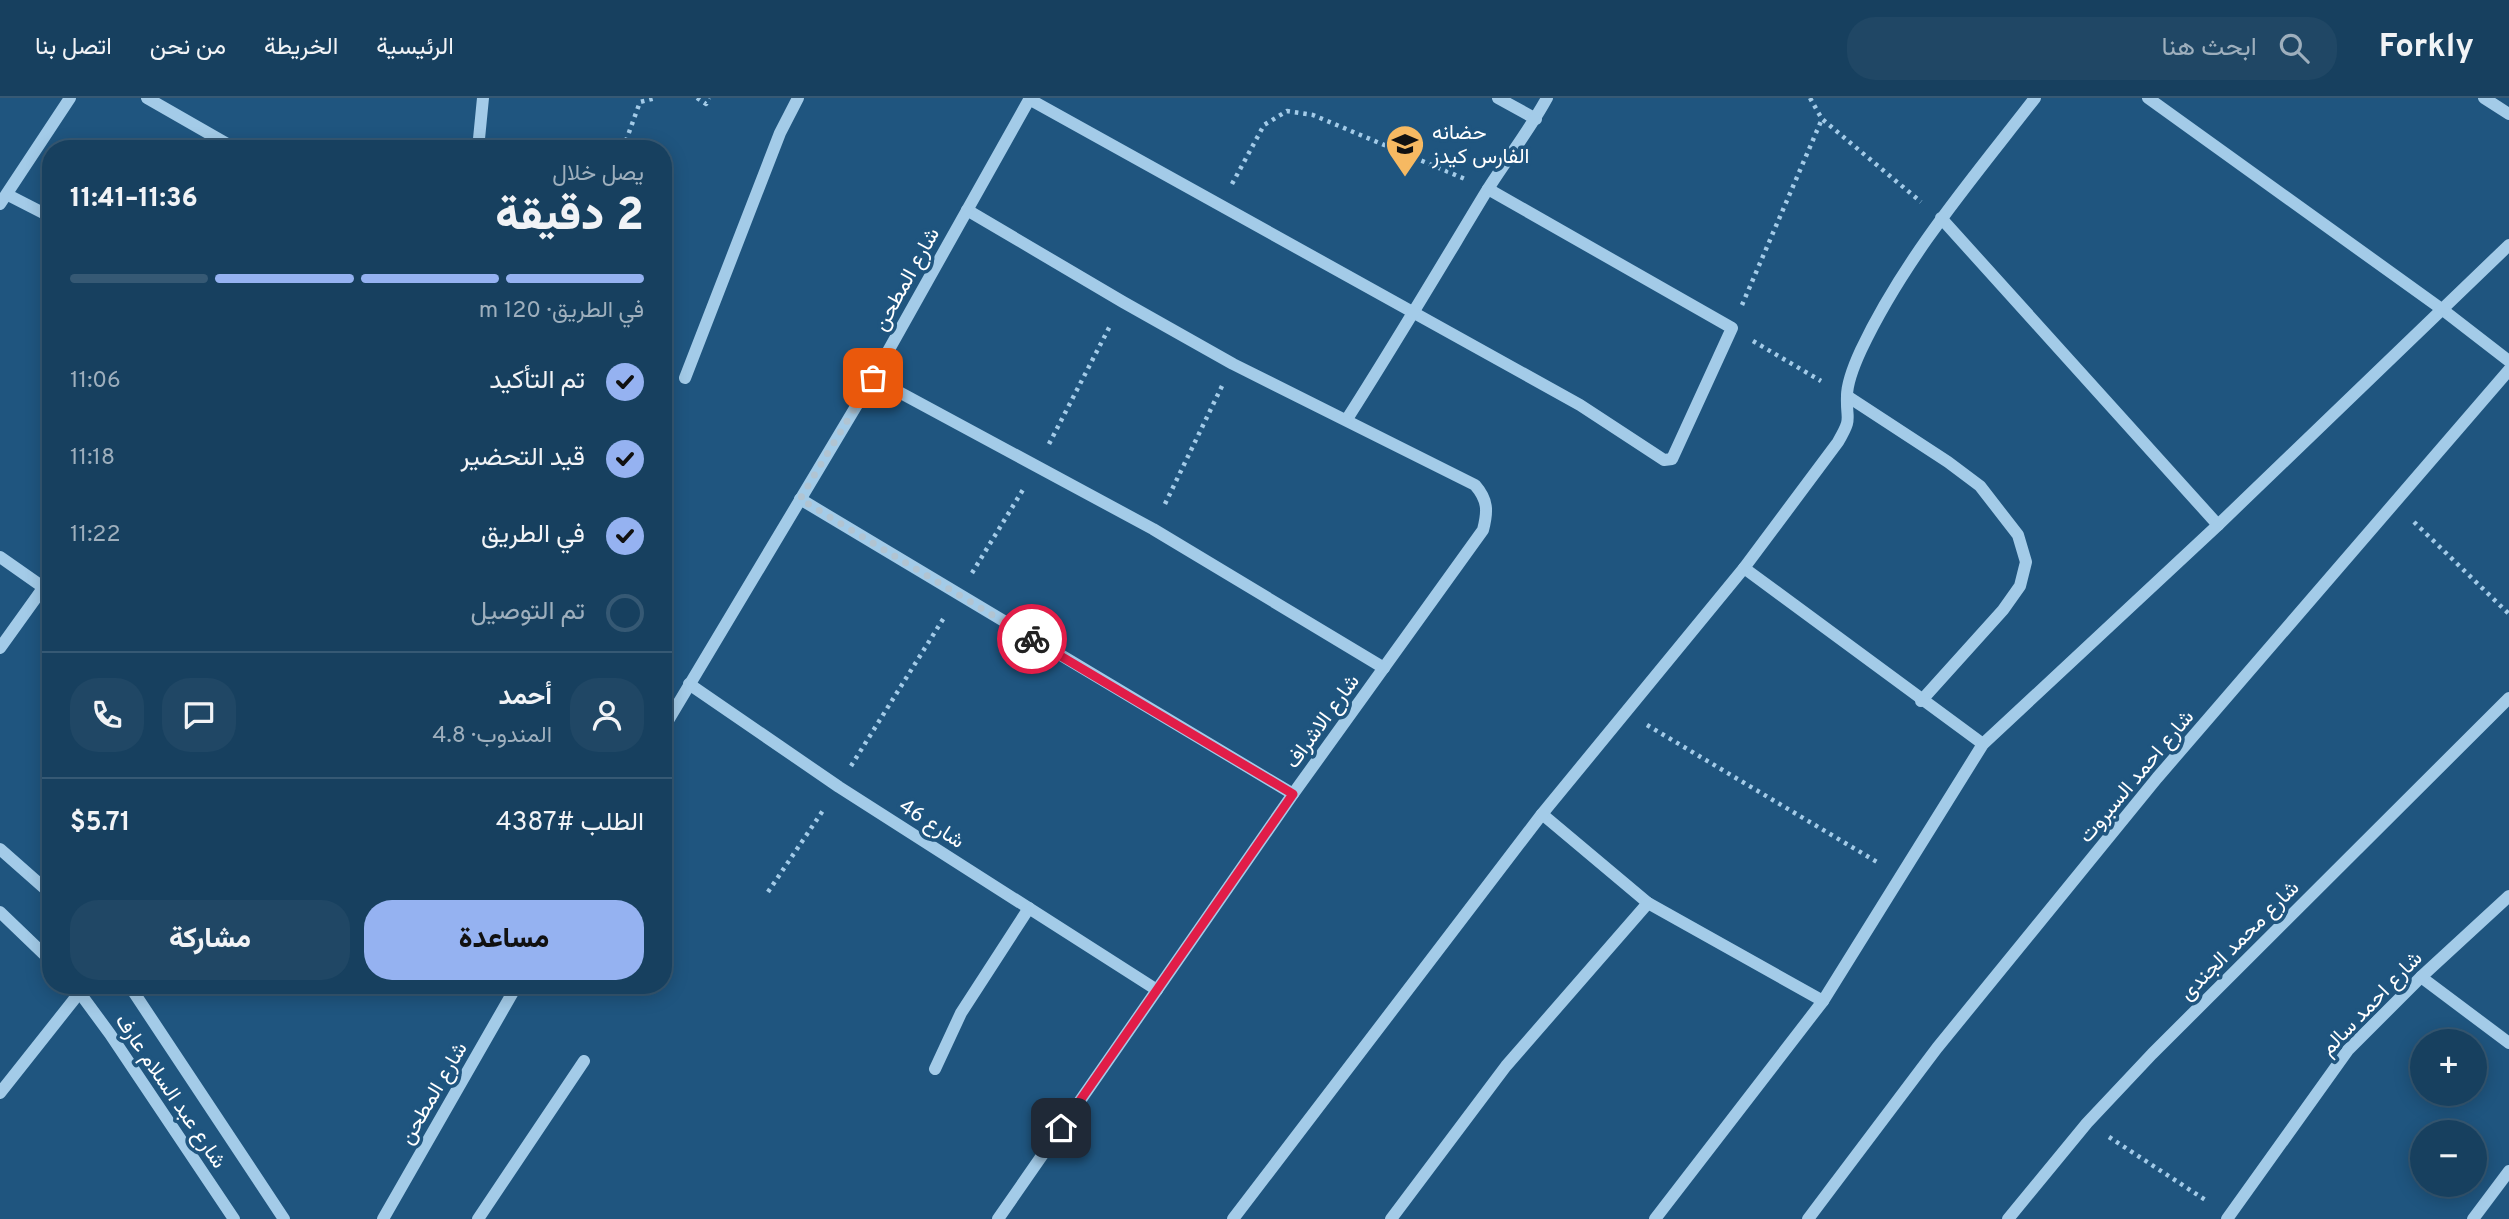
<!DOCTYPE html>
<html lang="ar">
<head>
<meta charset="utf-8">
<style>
	:root { --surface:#17405f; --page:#204765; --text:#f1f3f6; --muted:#9eafbd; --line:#365974; --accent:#95b2f1 }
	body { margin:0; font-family:Overpass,Vazirmatn,sans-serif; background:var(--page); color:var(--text); direction:rtl; height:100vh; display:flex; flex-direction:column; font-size:26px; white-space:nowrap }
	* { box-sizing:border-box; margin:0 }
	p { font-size:23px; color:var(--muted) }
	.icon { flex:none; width:38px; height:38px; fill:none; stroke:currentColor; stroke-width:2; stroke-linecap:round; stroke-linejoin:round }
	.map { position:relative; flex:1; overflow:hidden; direction:ltr }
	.details { position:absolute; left:42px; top:42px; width:630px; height:854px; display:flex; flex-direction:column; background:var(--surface); border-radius:28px; box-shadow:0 4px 18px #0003,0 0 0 2px var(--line); direction:rtl }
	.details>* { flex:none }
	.controls { position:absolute; left:2410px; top:931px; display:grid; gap:14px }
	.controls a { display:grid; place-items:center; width:77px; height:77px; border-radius:50%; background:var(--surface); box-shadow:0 4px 18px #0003,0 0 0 2px var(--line); font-size:35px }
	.pin { position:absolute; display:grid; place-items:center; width:60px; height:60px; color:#fff; margin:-30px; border-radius:14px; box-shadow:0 4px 10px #0006 }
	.courier { position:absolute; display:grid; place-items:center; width:70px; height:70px; margin:-35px; border:5px solid #e11d48; border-radius:50%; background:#fff; color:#222; box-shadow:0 2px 9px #0007 }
	.overview em { font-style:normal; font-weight:800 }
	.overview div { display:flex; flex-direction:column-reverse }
	.overview { display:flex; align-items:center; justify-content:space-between; height:119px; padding:0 28px }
	h1 { font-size:46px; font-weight:800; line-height:52px }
	.bar { display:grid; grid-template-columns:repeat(4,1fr); gap:10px 7px; align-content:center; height:84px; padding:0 28px }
	.bar i { height:9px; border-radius:5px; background:var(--line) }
	.bar .active { background:var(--accent) }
	.bar p { grid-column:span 4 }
	.line { display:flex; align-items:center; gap:18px; padding:0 28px; border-top:2px solid var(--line) }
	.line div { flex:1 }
	.round { display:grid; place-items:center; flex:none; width:74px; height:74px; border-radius:28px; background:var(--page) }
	ol { padding:0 28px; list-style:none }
	li { display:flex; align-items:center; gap:21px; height:77px }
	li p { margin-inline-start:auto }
	li .icon { padding:7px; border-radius:50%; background:var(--accent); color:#111; stroke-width:4 }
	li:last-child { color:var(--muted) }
	li i { width:38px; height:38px; border:4px solid var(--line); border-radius:50% }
	.action { display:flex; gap:14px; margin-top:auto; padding:14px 28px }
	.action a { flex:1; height:80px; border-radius:28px; background:var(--accent); color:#111; font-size:28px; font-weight:800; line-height:80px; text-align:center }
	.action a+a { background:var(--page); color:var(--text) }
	header { display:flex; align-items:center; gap:42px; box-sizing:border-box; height:98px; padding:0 35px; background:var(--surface); border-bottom:2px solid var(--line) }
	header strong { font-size:33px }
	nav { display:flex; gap:38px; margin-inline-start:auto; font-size:24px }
	.search { width:490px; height:63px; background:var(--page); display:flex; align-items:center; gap:18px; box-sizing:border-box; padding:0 24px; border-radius:28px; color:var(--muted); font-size:26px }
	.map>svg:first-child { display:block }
</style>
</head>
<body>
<header>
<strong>Forkly</strong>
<div class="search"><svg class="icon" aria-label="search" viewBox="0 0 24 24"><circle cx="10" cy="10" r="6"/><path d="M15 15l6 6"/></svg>ابحث هنا</div>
<nav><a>الرئيسية</a><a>الخريطة</a><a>من نحن</a><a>اتصل بنا</a></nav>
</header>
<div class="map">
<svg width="2509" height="1121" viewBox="0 0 2509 1121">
	<rect width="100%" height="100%" fill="#1f557f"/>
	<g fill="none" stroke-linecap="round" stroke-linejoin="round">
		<g stroke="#a3cbe8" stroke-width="4.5" stroke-dasharray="3.5 5" stroke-linecap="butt">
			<polyline points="697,0 706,6 709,0"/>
			<polyline points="1810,0 1822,21 1921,104"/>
			<polyline points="623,51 640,4 656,0"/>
			<polyline points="1232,86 1264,27 1287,13 1313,17 1465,81"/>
			<polyline points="1742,207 1822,21"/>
			<polyline points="1753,243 1821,283"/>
			<polyline points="1049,346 1111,226"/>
			<polyline points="1165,406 1222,288"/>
			<polyline points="2414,424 2509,516"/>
			<polyline points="972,475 1024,390"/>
			<polyline points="1647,627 1877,764"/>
			<polyline points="851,668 945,518"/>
			<polyline points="768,794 824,711"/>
			<polyline points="2109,1039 2207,1103"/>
		</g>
		<g stroke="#a3cbe8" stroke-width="12">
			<polyline points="147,0 236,51"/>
			<polyline points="1498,0 1536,21"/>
			<polyline points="2148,0 2443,212 2509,263"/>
			<polyline points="2484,0 2509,16"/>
			<polyline points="1029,1 1580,307 1664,362 1672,361 1732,230 1488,91"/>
			<polyline points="478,51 483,0"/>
			<polyline points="8,97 51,119"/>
			<polyline points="0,106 70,0"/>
			<path d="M967 112 1123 204 1233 266 1475 387C1488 402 1488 413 1483 432L1293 696 998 1121"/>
			<polyline points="1941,120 2218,427"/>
			<polyline points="685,280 780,35 798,0"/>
			<polyline points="873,280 1153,431 1384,570"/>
			<polyline points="1847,298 1948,364 1980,388 2018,437 2026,464 2020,488 2003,512 1921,603"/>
			<path d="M1347 321C1395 246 1440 170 1486 94 1506 62 1529 33 1547 0"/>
			<polyline points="800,401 1293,696"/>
			<polyline points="0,459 50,494"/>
			<polyline points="1744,470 1983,646"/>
			<polyline points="0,550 51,479"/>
			<polyline points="689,586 839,689 1157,892"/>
			<polyline points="663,631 873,280 1030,0"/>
			<polyline points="1542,716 1648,805 1823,903"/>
			<polyline points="0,751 51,796"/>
			<polyline points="0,814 51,863"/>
			<polyline points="2421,879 2509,945"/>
			<polyline points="74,887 110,936 234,1121"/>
			<polyline points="129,887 284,1121"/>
			<polyline points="935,971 961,915 1029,810"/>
			<polyline points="0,995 80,894"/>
			<polyline points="383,1121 517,887"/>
			<polyline points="478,1121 584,963"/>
			<path d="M1233 1121 1542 716 1744 470 1838 344C1853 318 1846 324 1847 298 1847 284 1855 265 1861 252 1905 159 1973 80 2035 0"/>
			<polyline points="1391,1121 1506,968 1648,805"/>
			<polyline points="1655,1121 1823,903 1983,646 2218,427 2509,147"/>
			<polyline points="1808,1121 1937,950 2157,680 2509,272"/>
			<polyline points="2008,1121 2087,1025 2152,956 2509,600"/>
			<polyline points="2227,1121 2348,952 2421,879 2509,798"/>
			<polyline points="2473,1121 2509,1073"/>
		</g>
	</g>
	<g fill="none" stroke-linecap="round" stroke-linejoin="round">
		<polyline stroke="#b1c4d2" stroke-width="7" stroke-dasharray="0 12.6" points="873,280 800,401 1032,541"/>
		<polyline stroke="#e11d48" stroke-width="9" points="1032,541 1293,696 1061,1030"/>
	</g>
	<defs>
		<g id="school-pin" transform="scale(2.0125)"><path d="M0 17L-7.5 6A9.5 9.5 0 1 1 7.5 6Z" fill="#f6b962" stroke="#1f557f"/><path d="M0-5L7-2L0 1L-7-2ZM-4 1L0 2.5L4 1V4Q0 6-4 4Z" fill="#111"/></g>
	</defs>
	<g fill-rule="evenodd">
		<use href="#school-pin" x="1405" y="46"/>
	</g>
	<g text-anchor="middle" stroke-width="7" stroke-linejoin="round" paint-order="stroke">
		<g font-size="21" fill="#fff" stroke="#1f557f" text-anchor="start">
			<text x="1432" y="41">حضانه<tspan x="1432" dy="24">الفارس كيدز</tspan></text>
		</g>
		<g font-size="21" fill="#fff" stroke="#1f557f">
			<text transform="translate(906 181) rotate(-61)" y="7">شارع المطحن</text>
			<text transform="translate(1322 623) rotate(-54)" y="7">شارع الاشراف</text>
			<text transform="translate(2136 678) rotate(-50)" y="7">شارع احمد السبروت</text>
			<text transform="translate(932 725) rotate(33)" y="7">شارع 46</text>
			<text transform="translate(2239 842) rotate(-45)" y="7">شارع محمد الجندى</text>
			<text transform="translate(2371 905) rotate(-46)" y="7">شارع احمد سالم</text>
			<text transform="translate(171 993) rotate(56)" y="7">شارع عبد السلام عارف</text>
			<text transform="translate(433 995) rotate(-60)" y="7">شارع المطحن</text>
		</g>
	</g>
</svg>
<div class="controls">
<a>+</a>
<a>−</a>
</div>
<div class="pin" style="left:873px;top:280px;background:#ea580c"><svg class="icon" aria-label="bag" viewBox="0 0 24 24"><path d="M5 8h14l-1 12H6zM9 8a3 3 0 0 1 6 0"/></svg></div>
<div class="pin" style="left:1061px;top:1030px;background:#1f2937"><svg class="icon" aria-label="home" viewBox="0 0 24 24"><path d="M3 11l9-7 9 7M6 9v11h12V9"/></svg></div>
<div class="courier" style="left:1032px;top:541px"><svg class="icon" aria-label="bike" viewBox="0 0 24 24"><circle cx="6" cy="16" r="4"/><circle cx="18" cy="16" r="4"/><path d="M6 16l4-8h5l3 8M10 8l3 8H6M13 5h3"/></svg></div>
<section class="details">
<div class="overview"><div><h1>2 دقيقة</h1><p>يصل خلال</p></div><em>11:36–11:41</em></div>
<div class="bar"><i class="active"></i><i class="active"></i><i class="active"></i><i></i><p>في الطريق · 120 m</p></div>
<ol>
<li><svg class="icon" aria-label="check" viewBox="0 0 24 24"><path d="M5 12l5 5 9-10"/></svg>تم التأكيد<p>11:06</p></li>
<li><svg class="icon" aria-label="check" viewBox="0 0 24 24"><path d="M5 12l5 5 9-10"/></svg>قيد التحضير<p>11:18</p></li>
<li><svg class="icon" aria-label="check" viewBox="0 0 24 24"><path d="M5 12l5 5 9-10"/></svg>في الطريق<p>11:22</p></li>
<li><i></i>تم التوصيل</li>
</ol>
<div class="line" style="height:126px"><a class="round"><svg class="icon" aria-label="person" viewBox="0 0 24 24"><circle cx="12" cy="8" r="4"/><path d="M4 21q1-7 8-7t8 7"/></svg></a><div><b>أحمد</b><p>المندوب · 4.8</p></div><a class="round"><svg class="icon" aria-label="chat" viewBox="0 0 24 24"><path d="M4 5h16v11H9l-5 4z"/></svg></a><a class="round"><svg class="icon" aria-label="phone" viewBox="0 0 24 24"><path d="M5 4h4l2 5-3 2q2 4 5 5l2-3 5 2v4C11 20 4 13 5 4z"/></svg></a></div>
<div class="line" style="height:91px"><div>الطلب #4387</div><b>$5.71</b></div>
<div class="action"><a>مساعدة</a><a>مشاركة</a></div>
</section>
</div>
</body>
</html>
